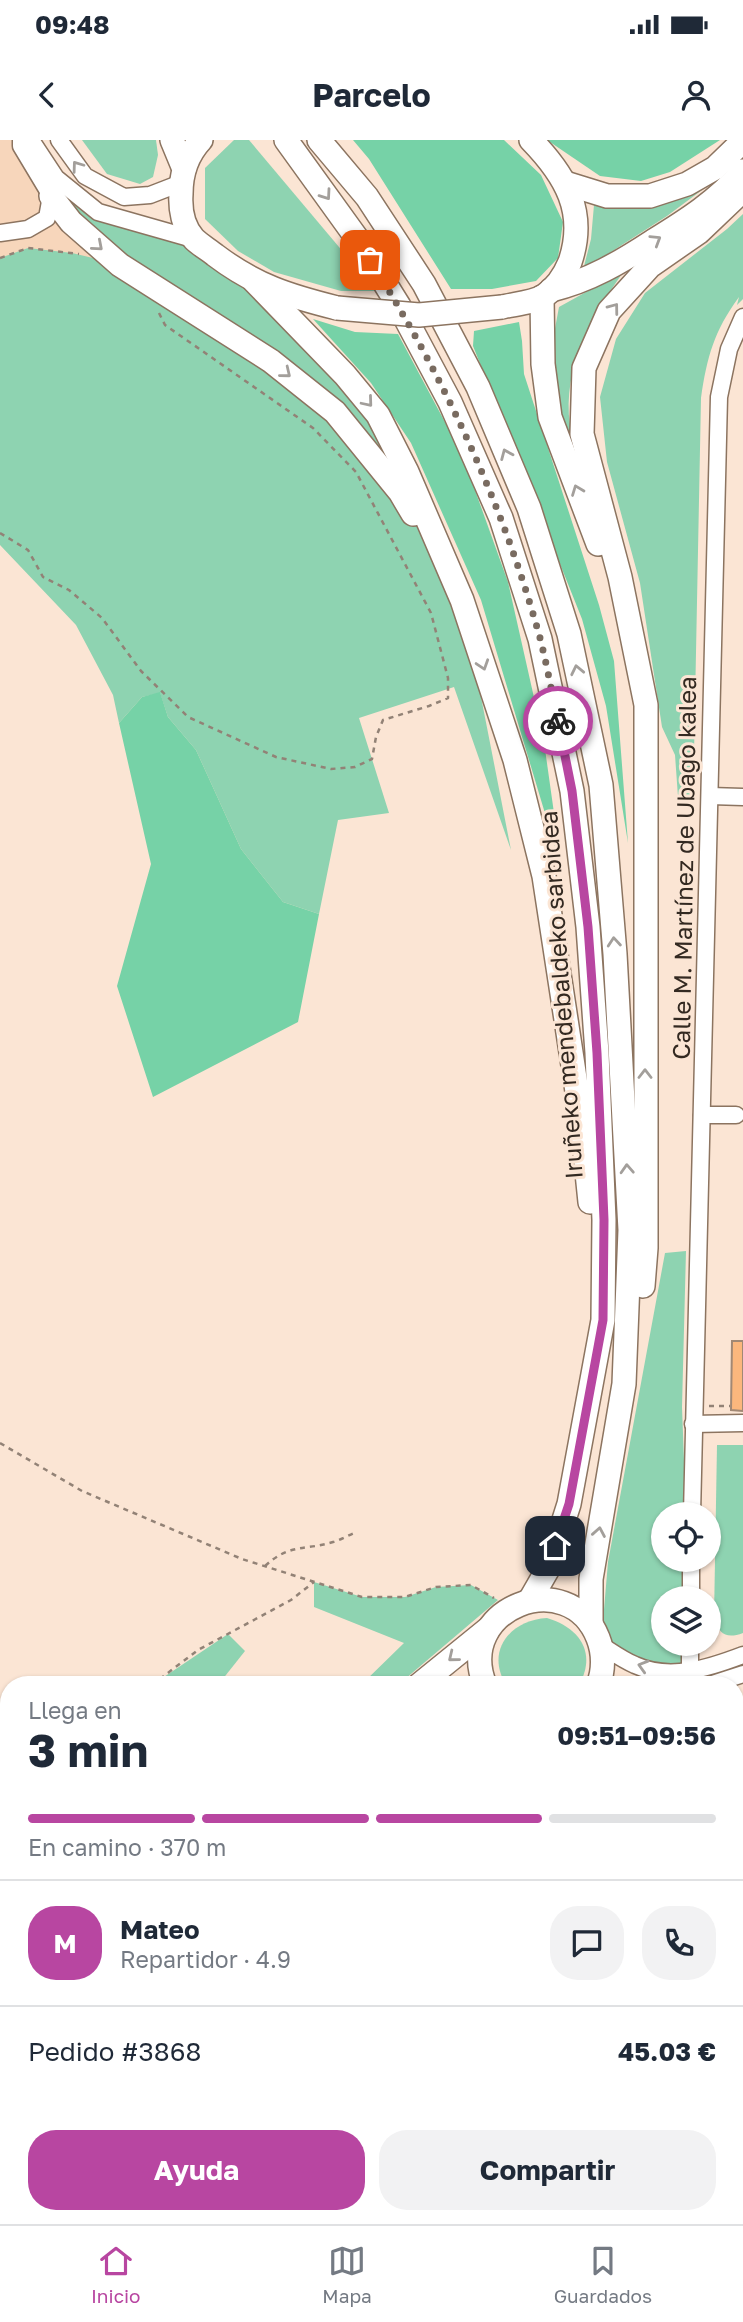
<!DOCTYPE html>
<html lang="es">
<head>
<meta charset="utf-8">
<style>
	:root { --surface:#fff; --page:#f2f2f3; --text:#1f2937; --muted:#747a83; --line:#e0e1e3; --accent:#b846a1 }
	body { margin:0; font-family:"Golos Text",sans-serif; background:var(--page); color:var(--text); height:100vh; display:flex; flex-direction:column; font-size:26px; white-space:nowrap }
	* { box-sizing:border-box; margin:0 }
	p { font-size:23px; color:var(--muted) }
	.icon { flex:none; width:38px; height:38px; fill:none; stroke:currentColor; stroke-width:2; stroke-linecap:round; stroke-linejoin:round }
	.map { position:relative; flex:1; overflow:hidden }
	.side { position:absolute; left:0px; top:1536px; width:744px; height:548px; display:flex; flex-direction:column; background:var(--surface); border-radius:28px 28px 0 0; box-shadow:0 2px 5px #0004 }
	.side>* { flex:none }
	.controls { position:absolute; left:651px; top:1362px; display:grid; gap:14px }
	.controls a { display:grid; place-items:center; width:70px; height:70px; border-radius:50%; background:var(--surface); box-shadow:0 2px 5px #0004; font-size:35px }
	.pin { position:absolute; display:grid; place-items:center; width:60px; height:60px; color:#fff; margin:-30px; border-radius:14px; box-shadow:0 4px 10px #0006 }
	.courier { position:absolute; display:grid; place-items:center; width:70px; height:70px; margin:-35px; border:5px solid #b846a1; border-radius:50%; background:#fff; color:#222; box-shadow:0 2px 9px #0007 }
	.head em { font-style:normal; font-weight:700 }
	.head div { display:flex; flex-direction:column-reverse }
	.head { display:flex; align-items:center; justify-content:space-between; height:119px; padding:0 28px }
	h1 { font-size:46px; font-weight:700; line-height:52px }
	.bar { display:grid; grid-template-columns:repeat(4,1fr); gap:10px 7px; align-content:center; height:84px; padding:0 28px }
	.bar i { height:9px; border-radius:5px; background:var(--line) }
	.bar .active { background:var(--accent) }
	.bar p { grid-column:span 4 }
	.line { display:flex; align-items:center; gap:18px; padding:0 28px; border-top:2px solid var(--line) }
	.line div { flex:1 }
	.round { display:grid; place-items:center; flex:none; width:74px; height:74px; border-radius:28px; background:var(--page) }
	.button { display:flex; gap:14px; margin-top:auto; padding:14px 28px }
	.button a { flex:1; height:80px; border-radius:28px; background:var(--accent); color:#fff; font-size:28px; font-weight:700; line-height:80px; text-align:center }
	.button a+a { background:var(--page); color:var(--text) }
	.status { display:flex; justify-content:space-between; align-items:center; height:49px; padding:0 35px; background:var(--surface); direction:ltr }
	.status svg { height:19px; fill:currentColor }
	header { display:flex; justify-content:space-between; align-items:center; height:91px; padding:0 28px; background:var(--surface); font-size:32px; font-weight:700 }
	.menu { display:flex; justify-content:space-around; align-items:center; height:98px; border-top:2px solid var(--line); background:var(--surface); font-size:19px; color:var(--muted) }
	.menu a { display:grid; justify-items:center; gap:4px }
	.menu .active { color:var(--accent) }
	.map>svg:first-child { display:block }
</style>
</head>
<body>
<div class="status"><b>09:48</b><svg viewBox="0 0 49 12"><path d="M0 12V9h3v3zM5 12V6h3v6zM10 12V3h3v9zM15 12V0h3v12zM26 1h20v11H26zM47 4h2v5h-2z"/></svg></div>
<header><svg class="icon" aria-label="back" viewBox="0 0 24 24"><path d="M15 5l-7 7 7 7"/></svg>Parcelo<svg class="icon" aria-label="person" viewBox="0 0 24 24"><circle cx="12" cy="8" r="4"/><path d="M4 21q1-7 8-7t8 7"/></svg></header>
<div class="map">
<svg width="743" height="2084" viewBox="0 0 743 2084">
	<rect width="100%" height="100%" fill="#fbe5d4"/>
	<polygon fill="#f7d6bb" points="0,0 24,0 120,125 0,122"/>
	<g fill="#8ed3b1">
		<polygon points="82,0 156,0 158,15 153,37 140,44 107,34"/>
		<polygon points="234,0 249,0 376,151 341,151 274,132 238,111 205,79 205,28"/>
		<polygon points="21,6 87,63 193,99 345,235 462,460 511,710 454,547 359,578 389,673 338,680 319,774 283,762 241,709 196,610 168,577 160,553 142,557 119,583 113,555 76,485 0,405 0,118 28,108 72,113 118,124"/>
		<polygon points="710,44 667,76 583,130 591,99 594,65"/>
		<path d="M743 74V159L737 165 739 157C714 191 707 217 701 258L693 666 678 657 675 615 662 587 640 443 607 322 600 257 616 199 645 153 727 89Z"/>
		<path d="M624 131C592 176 562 228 570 285 572 298 575 310 578 322L554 260 550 215 559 167Z"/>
		<polygon points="686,1111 682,1267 686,1374 663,1374 663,1419 688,1419 689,1458 663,1458 663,1503 690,1503 690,1532 665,1532 601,1505 608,1422 665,1113"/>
		<path d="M717 1305H743V1493C727 1499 719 1495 714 1478Z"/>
		<polygon points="314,1442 362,1457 405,1457 436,1447 471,1445 498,1460 398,1545 361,1545 404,1503 314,1467"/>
		<path d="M547 1478C580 1488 597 1513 579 1545H506C485 1510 511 1480 547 1478Z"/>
		<polygon points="228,1494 245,1511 218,1545 152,1545"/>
		<polygon points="9,1662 9,1777 0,1779 0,1670"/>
		<polygon points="9,1808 9,2076 319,2076 319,2084 0,2084 0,1810"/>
		<polygon points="397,2076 704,2076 692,2084 396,2084"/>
	</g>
	<g fill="#76d2a7">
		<polygon points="353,0 504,0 541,35 563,82 558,118 536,141 492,149 451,149 369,19"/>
		<polygon points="547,0 720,0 670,32 641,41 600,36"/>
		<polygon points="313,179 355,192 398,194 462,314 508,442 544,602 562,730 481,460 411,303 371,243"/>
		<polygon points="519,182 522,201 524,234 599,465 614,521 628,703 606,566 582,479 473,206 474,191"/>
		<polygon points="160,552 168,577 196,610 241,709 283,762 319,774 298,882 153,957 117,846 151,724 119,583 142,557"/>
	</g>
	<polygon fill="#fbb77d" stroke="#a18874" stroke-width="2" points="732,1201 743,1201 743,1271 731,1270"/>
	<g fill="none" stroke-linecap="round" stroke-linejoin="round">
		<g stroke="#8c7460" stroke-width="19">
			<g id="minor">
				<polyline points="31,0 56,38 98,72 193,99"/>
				<polyline points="59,0 85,36 124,57 150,55 181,43"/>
				<polyline points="0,93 28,89 47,78 51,56 21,6 21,0"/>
				<polyline points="710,656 743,657"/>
				<polyline points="702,975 736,975"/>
				<polyline points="693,1284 743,1283"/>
				<polyline points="692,1374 719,257 729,209 743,177"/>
				<polyline points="691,1458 691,1419"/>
				<path d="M601 1505C612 1512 623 1520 635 1525 670 1541 709 1528 743 1515"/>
				<polyline points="690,1532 690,1503"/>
				<polyline points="709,1545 743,1534"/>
				<polyline points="735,1567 743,1570"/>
				<polyline points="735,1876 743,1873"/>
				<polyline points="735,2012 741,2026"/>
				<polyline points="0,2083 23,2076"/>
				<polyline points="234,2084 235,2076"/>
			</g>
		</g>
		<g stroke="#8c7460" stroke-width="23">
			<g id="major">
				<polyline points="349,2084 349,2076"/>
				<polyline points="382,2084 382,2076"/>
			</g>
		</g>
		<g stroke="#8c7460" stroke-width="26">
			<g id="highway">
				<polyline points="172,0 184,29"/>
				<path d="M201 0C187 15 181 34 181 54 180 69 183 87 194 99 200 105 209 110 215 115 256 146 289 156 337 168"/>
				<polyline points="286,0 356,97 399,166 450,262 501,378 540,499 572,651 588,787 597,913 604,1080 603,1180 569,1364 549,1427 530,1460"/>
				<polyline points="319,0 367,57 424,144 478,247 529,368 569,494 601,645 615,814 630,1090 624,1244 591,1439 591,1484"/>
				<polyline points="565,43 607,56 650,56 687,44 715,28 743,1"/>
				<polyline points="51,56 71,82 120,125 271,221 335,272 400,352 413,374"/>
				<polyline points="254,141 345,235 378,275 407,332 462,460 515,620 544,736 582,984 590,1062"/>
				<path d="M551 150C589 141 621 122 653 101 687 80 717 61 743 31"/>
				<polyline points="542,157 543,224 550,277 598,404"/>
				<path d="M502 167C514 164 533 163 544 156 556 148 565 134 570 122 587 72 566 36 531 0"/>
				<polyline points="643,1146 646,1108 646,565 620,437 582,294 584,228 609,171 650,126 699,92 743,50"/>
				<polyline points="419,1545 488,1489"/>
				<path d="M485 1545C454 1468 569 1424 598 1498 604 1513 604 1531 598 1545"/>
				<polyline points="0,1798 9,1796"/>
			</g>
		</g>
		<g stroke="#928276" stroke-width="2.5" stroke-dasharray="5 5" stroke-linecap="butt">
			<polyline points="0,118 28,108 79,114"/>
			<polyline points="0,393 28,410 43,437 69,450 102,478 141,531 188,577 276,617 331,629 355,627 372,619 376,597 383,580 429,566 448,558 448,538 431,473 356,332 313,288 165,185 159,173"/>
			<polyline points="709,1266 730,1266"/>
			<polyline points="0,1303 82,1351 242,1419 362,1457 405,1457 436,1447 471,1445 494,1458"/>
			<path d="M265 1426C290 1403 304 1411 333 1402 340 1400 347 1396 354 1393"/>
			<polyline points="152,1545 198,1510 291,1460 314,1442"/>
			<polyline points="0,1670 9,1662"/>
			<polyline points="735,1917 743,1920"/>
			<polyline points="0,2008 9,2000"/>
		</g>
		<use href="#minor" stroke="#fff" stroke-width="16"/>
		<use href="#major" stroke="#fff" stroke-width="19"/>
		<use href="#highway" stroke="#fff" stroke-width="23"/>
		<g stroke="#8c7460" stroke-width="26" stroke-linecap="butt">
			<polyline id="highway-bridge" points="337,168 419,175 502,167"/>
		</g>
		<use href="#highway-bridge" stroke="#fff" stroke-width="23"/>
	</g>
	<defs><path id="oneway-chevron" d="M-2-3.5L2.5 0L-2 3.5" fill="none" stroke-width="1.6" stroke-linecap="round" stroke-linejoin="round" transform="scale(1.75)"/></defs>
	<g stroke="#a39f9b">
		<use href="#oneway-chevron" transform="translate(77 26) rotate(-126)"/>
		<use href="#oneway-chevron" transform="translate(326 55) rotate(55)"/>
		<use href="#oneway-chevron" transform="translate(656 100) rotate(-32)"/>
		<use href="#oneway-chevron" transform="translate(98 106) rotate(41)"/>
		<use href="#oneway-chevron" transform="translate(614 168) rotate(-53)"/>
		<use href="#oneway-chevron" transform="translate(286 233) rotate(39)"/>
		<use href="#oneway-chevron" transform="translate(368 262) rotate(50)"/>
		<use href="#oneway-chevron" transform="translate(506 314) rotate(-113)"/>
		<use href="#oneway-chevron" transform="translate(577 350) rotate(-111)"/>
		<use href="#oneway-chevron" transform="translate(483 525) rotate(72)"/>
		<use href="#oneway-chevron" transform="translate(577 530) rotate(-102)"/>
		<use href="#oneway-chevron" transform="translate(614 802) rotate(-95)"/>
		<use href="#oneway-chevron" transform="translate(645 934) rotate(-90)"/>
		<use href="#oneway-chevron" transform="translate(627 1029) rotate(-93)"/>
		<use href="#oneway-chevron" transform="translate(599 1392) rotate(-80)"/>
		<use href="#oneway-chevron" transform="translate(453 1517) rotate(141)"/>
		<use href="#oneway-chevron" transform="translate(643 1526) rotate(-164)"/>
	</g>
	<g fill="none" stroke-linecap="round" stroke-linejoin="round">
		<path stroke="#796b60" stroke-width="7" stroke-dasharray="0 12.6" d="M370 120C444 237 503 364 540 498 547 525 552 554 558 581"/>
		<polyline stroke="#b846a1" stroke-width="9" points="555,1406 569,1364 603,1180 604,1080 597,913 588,787 572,651 558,581"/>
	</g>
	<g text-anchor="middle" stroke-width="6" stroke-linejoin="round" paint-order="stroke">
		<g font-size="24" fill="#332921" stroke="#fbe5d4">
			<text transform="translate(685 728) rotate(-89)" y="8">Calle M. Martínez de Ubago kalea</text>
			<text transform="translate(562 855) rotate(-94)" y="8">Iruñeko mendebaldeko sarbidea</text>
		</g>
	</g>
</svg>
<div class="controls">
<a><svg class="icon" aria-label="locate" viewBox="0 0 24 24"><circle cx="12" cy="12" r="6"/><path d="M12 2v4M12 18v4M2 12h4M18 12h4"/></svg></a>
<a><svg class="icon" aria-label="layers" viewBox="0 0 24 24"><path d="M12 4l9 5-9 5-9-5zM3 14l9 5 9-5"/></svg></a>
</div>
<div class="pin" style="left:370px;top:120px;background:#ea580c"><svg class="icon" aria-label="bag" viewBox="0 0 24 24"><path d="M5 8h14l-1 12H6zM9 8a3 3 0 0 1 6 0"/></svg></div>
<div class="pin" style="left:555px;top:1406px;background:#1f2937"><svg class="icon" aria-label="home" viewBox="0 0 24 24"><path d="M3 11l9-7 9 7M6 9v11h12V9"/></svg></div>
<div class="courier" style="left:558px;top:581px"><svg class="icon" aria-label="bike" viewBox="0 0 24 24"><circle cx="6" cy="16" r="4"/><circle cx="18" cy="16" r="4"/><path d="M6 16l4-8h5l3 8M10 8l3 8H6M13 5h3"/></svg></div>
<section class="side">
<div class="head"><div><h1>3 min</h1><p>Llega en</p></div><em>09:51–09:56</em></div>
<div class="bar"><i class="active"></i><i class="active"></i><i class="active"></i><i></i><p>En camino · 370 m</p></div>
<div class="line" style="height:126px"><b class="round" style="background:var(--accent);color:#fff">M</b><div><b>Mateo</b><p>Repartidor · 4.9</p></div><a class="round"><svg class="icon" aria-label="chat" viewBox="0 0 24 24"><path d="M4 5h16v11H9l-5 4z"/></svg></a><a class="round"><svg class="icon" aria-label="phone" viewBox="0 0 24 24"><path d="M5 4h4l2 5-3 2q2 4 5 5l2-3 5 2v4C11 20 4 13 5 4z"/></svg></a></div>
<div class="line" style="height:91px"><div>Pedido #3868</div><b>45.03 €</b></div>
<div class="button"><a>Ayuda</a><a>Compartir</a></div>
</section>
</div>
<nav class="menu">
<a class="active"><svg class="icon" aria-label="home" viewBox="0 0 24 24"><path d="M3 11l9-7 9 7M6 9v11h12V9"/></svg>Inicio</a>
<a><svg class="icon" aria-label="map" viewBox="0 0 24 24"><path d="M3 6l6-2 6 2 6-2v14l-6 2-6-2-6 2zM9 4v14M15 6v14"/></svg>Mapa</a>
<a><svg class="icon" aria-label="saved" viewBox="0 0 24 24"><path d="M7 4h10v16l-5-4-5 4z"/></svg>Guardados</a>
</nav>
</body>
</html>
